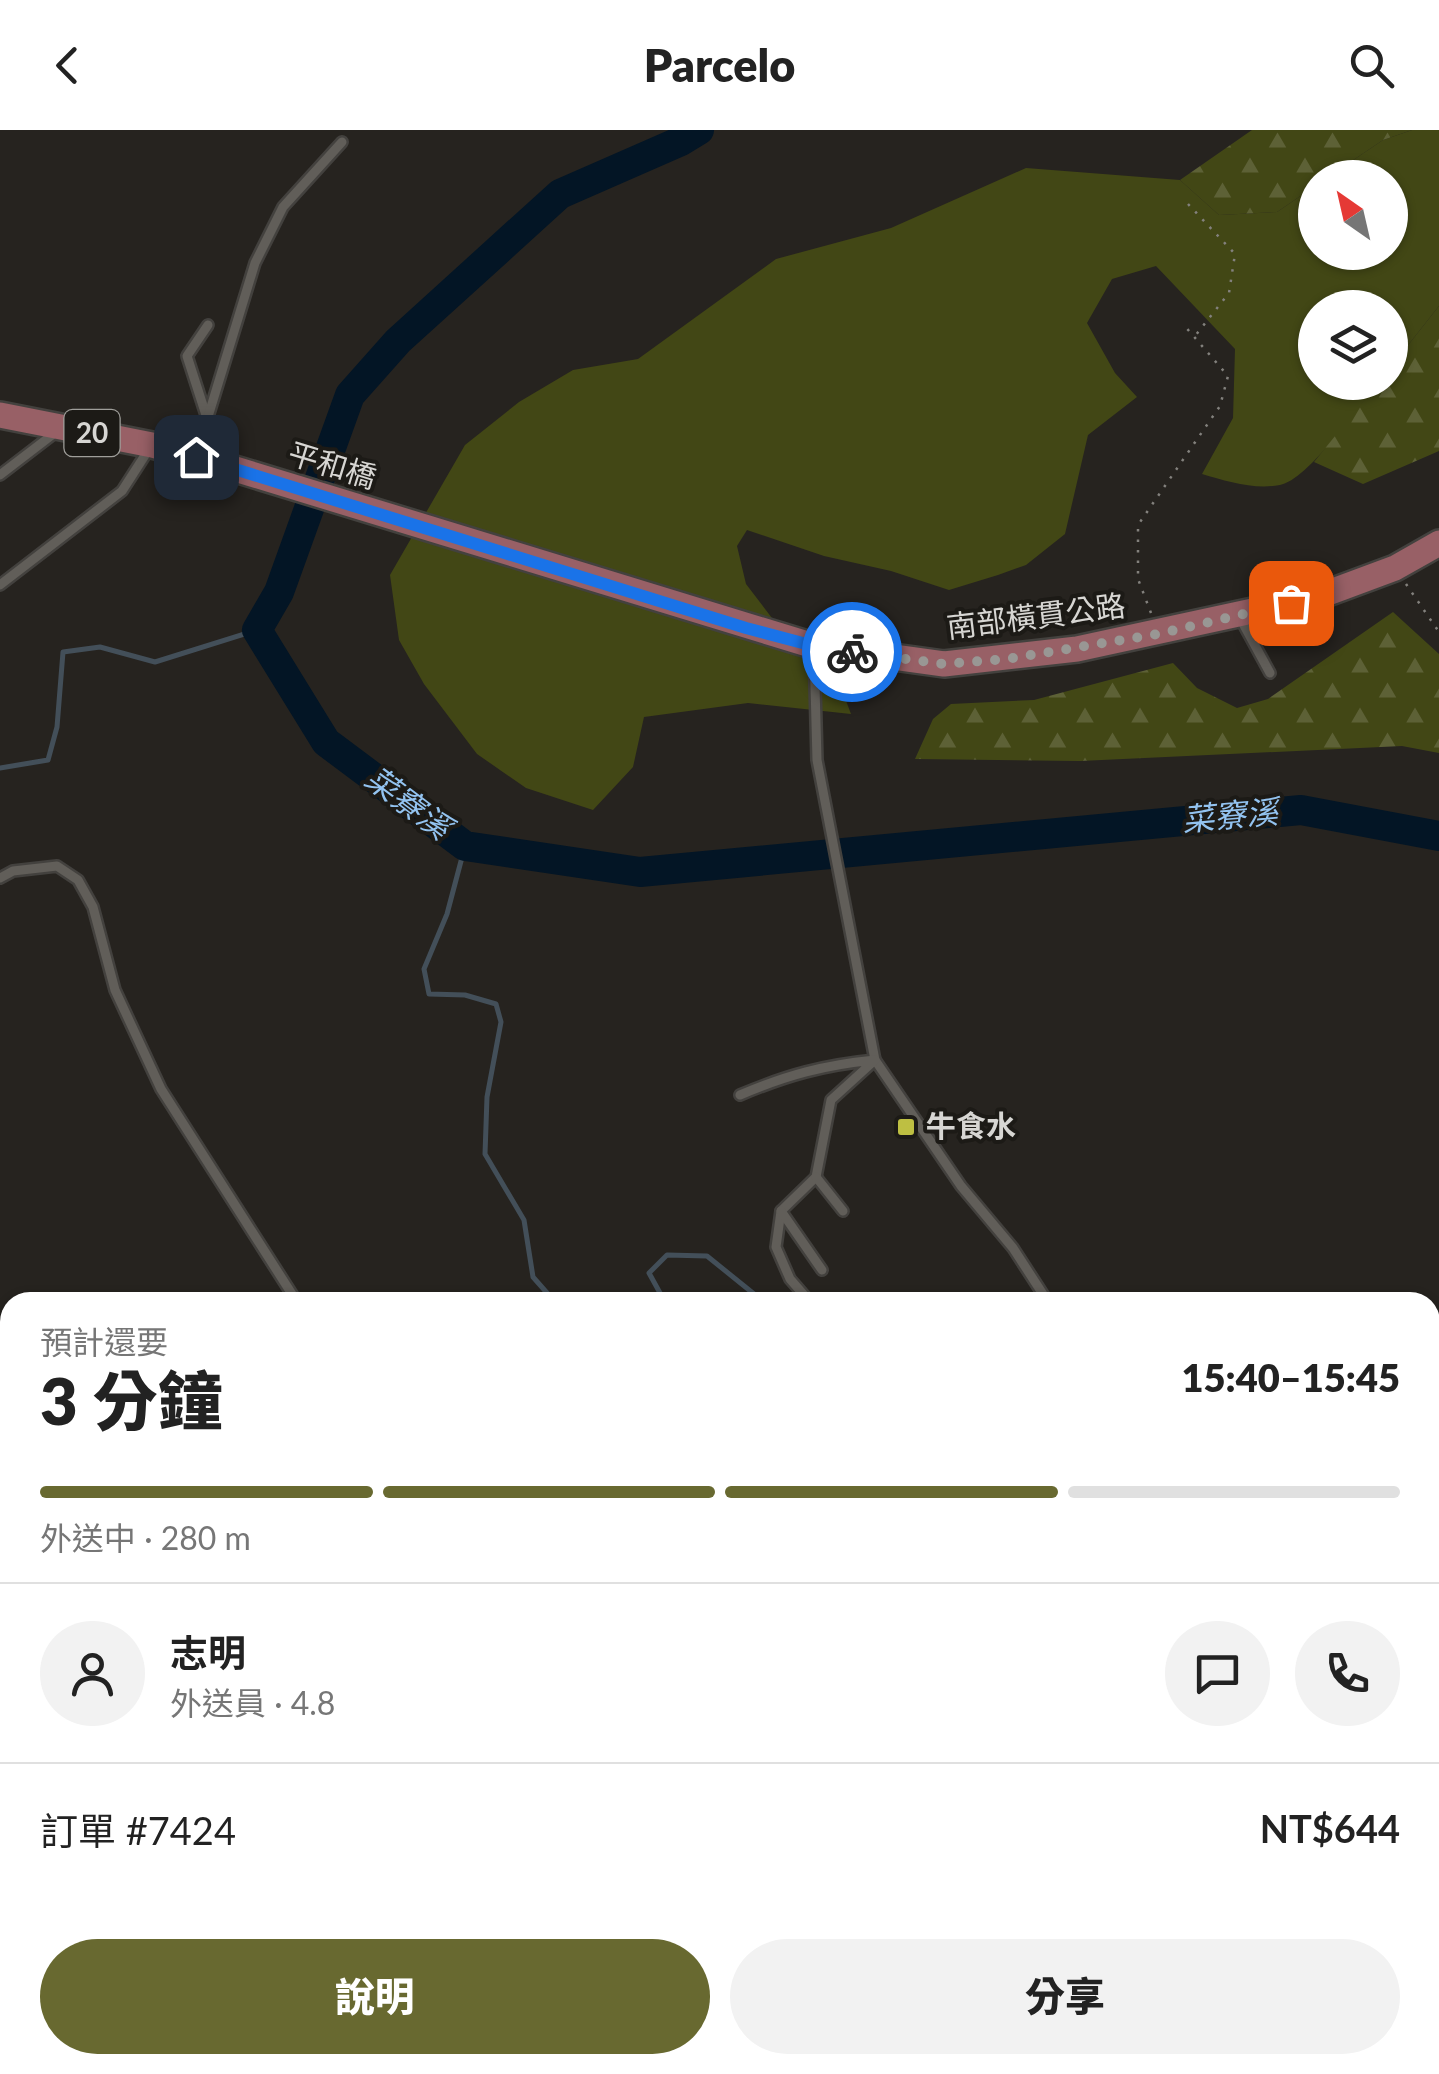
<!DOCTYPE html>
<html lang="zh-TW">
<head>
<meta charset="utf-8">
<style>
	:root { --surface:#fff; --page:#f2f2f2; --text:#222; --muted:#767676; --line:#e0e0e0; --accent:#686930 }
	body { margin:0; font-family:Lato,"Noto Sans TC",sans-serif; background:var(--page); color:var(--text); height:100vh; display:flex; flex-direction:column; font-size:38px; white-space:nowrap }
	* { box-sizing:border-box; margin:0 }
	p { font-size:32px; color:var(--muted) }
	.icon { flex:none; width:55px; height:55px; fill:none; stroke:currentColor; stroke-width:2; stroke-linecap:round; stroke-linejoin:round }
	.map { position:relative; flex:1; overflow:hidden }
	.drawer { position:absolute; left:0px; top:1162px; width:1440px; height:782px; display:flex; flex-direction:column; background:var(--surface); border-radius:30px 30px 0 0; box-shadow:0 2px 8px #0004 }
	.drawer>* { flex:none }
	.needle { width:65px; rotate:326deg }
	.buttons { position:absolute; left:1298px; top:30px; display:grid; gap:20px }
	.buttons a { display:grid; place-items:center; width:110px; height:110px; border-radius:50%; background:var(--surface); box-shadow:0 2px 8px #0004; font-size:50px }
	.pin { position:absolute; display:grid; place-items:center; width:85px; height:85px; color:#fff; margin:-42px; border-radius:20px; box-shadow:0 5px 15px #0006 }
	.courier { position:absolute; display:grid; place-items:center; width:100px; height:100px; margin:-50px; border:8px solid #1a73e8; border-radius:50%; background:#fff; color:#222; box-shadow:0 2px 12px #0007 }
	.summary em { font-style:normal; font-weight:800 }
	.summary div { display:flex; flex-direction:column-reverse }
	.summary { display:flex; align-items:center; justify-content:space-between; height:170px; padding:0 40px }
	h1 { font-size:65px; font-weight:800; line-height:75px }
	.bar { display:grid; grid-template-columns:repeat(4,1fr); gap:15px 10px; align-content:center; height:120px; padding:0 40px }
	.bar i { height:12px; border-radius:8px; background:var(--line) }
	.bar .on { background:var(--accent) }
	.bar p { grid-column:span 4 }
	.line { display:flex; align-items:center; gap:25px; padding:0 40px; border-top:2px solid var(--line) }
	.line div { flex:1 }
	.round { display:grid; place-items:center; flex:none; width:105px; height:105px; border-radius:52px; background:var(--page) }
	.button { display:flex; gap:20px; margin-top:auto; padding:20px 40px }
	.button a { flex:1; height:115px; border-radius:60px; background:var(--accent); color:#fff; font-size:40px; font-weight:800; line-height:115px; text-align:center }
	.button a+a { background:var(--page); color:var(--text) }
	header { display:flex; justify-content:space-between; align-items:center; height:130px; padding:0 40px; background:var(--surface); font-size:45px; font-weight:800 }
	.map>svg:first-child { display:block }
</style>
</head>
<body>
<header><svg class="icon" aria-label="back" viewBox="0 0 24 24"><path d="M15 5l-7 7 7 7"/></svg>Parcelo<svg class="icon" aria-label="search" viewBox="0 0 24 24"><circle cx="10" cy="10" r="6"/><path d="M15 15l6 6"/></svg></header>
<div class="map">
<svg width="1439" height="1944" viewBox="0 0 1439 1944">
	<defs>
		<pattern id="forest-firs" width="22" height="20" patternUnits="userSpaceOnUse" patternTransform="scale(2.5)"><rect width="22" height="20" fill="#424715"/><path d="M5 1l3.5 6h-7zM16 11l3.5 6h-7z" fill="#5d6136"/></pattern>
	</defs>
	<rect width="100%" height="100%" fill="#26231f"/>
	<path fill="#424715" d="M1412 0H1439V176L1390 238V178H1315V252L1378 253C1359 276 1308 350 1280 355 1254 360 1226 351 1202 344L1233 288 1235 219 1156 136 1112 149 1087 193 1115 243 1137 267 1088 305 1065 404 1026 435 998 445 949 460 891 441 824 426 747 400 737 416 746 454 785 505 839 552 851 584 748 573 644 587 633 637 593 680 526 658 477 624 424 554 399 510 390 445 465 315 519 272 573 240 638 229 776 129 891 98 1026 38 1180 50 1219 85 1277 82 1315 56V122H1390V48L1328 47 1383 10Z"/>
	<g fill="url(#forest-firs)">
		<polygon points="1252,0 1412,0 1383,10 1328,47 1315,48 1315,56 1277,82 1219,85 1180,50"/>
		<polygon points="1439,176 1439,321 1363,354 1314,332 1378,253 1390,252 1390,238"/>
		<polygon points="1393,482 1439,524 1439,623 1402,616 1080,631 915,629 933,589 951,574 1034,570 1173,533 1197,558 1237,578 1268,569"/>
		<polygon points="0,1852 10,1856 10,1935 201,1935 223,1944 0,1944"/>
	</g>
	<g fill="none" stroke-linecap="round" stroke-linejoin="round">
		<g stroke="#434f59" stroke-width="5">
			<polyline points="0,638 48,630 57,597 63,522 100,517 155,532 257,500"/>
			<polyline points="465,716 447,784 424,839 429,864 465,865 496,874 501,892 487,967 485,1024 524,1090 533,1147 555,1172"/>
			<polyline points="665,1172 649,1143 667,1125 707,1126 764,1172"/>
			<polyline points="873,1172 909,1166 912,1172"/>
			<polyline points="1039,1935 1041,1944"/>
		</g>
		<polyline stroke="#031525" stroke-width="30" points="699,0 681,11 560,64 398,211 350,265 279,462 257,500 326,612 465,716 640,742 1301,680 1439,706"/>
		<g stroke="#43413e" stroke-width="14">
			<g id="service">
				<polyline points="206,285 187,226 208,195"/>
				<polyline points="196,326 255,133 283,77 342,12"/>
				<polyline points="0,345 56,302"/>
				<polyline points="0,455 122,361 151,316"/>
				<polyline points="1240,488 1270,543"/>
				<polyline points="814,519 817,630 875,930 961,1056 1013,1118 1048,1172"/>
				<polyline points="0,748 13,741 57,736 78,750 93,777 115,860 161,959 297,1172"/>
				<path d="M740 965C787 945 824 935 875 930L831 970 816 1047 781 1081 776 1117 790 1149 810 1172"/>
				<polyline points="816,1047 843,1081"/>
				<polyline points="781,1081 822,1140"/>
				<polyline points="546,1935 548,1944"/>
				<polyline points="966,1935 980,1944"/>
				<polyline points="1225,1935 1232,1944"/>
				<polyline points="725,1944 742,1935"/>
				<polyline points="1173,1944 1186,1935"/>
			</g>
		</g>
		<g stroke="#43413e" stroke-width="30">
			<polyline id="primary" points="0,285 152,315 196,327 814,516 944,534 1077,519 1317,467 1395,438 1439,413"/>
		</g>
		<g stroke="#83817d" stroke-width="2.5" stroke-dasharray="2.5 8" stroke-linecap="butt">
			<polyline points="1188,74 1235,124 1229,163 1195,206"/>
			<polyline points="1406,454 1439,502"/>
			<polyline points="1151,483 1138,449 1138,395 1220,276 1228,246 1183,194"/>
		</g>
		<use href="#service" stroke="#615e59" stroke-width="9"/>
		<use href="#primary" stroke="#986066" stroke-width="25"/>
	</g>
	<g fill="none" stroke-linecap="round" stroke-linejoin="round">
		<polyline stroke="#999794" stroke-width="10" stroke-dasharray="0 18" points="852,522 944,534 1007,529 1158,504 1291,473"/>
		<polyline stroke="#1a73e8" stroke-width="12" points="196,327 746,498 814,516 852,522"/>
	</g>
	<rect fill="#bebf42" stroke="#1c1a16" stroke-width="4" x="896" y="987" width="20" height="20" rx="5"/>
	<g text-anchor="middle" stroke-width="8" stroke-linejoin="round" paint-order="stroke">
		<rect fill="#1c1a16" stroke="#9f9e9a" stroke-width="2.5" x="64.5" y="280" width="55" height="46" rx="8"/>
		<g font-size="28" font-weight="bold" fill="#d7d6d3">
			<text x="92" y="313">20</text>
		</g>
		<g font-size="30" fill="#d7d6d3" stroke="#1c1a16">
			<text transform="translate(332 336) rotate(17)" y="10">平和橋</text>
			<text transform="translate(1036 487) rotate(-7)" y="10">南部橫貫公路</text>
		</g>
		<g font-size="30" font-weight="bold" fill="#d7d6d3" stroke="#1c1a16" text-anchor="start">
			<text x="926" y="1007">牛食水</text>
		</g>
		<g font-size="32" font-style="italic" fill="#93c3f0" stroke="#1c1a16">
			<text transform="translate(408 673) rotate(37)" y="11">菜竂溪</text>
			<text transform="translate(1230 686) rotate(-5)" y="11">菜竂溪</text>
		</g>
	</g>
</svg>
<div class="buttons">
<a><svg class="needle" viewBox="-14 -14 28 28"><path d="M0-13l5 13h-10z" fill="#e53935"/><path d="M0 13l5-13h-10z" fill="#767676"/></svg></a>
<a><svg class="icon" aria-label="layers" viewBox="0 0 24 24"><path d="M12 4l9 5-9 5-9-5zM3 14l9 5 9-5"/></svg></a>
</div>
<div class="pin" style="left:1291px;top:473px;background:#ea580c"><svg class="icon" aria-label="bag" viewBox="0 0 24 24"><path d="M5 8h14l-1 12H6zM9 8a3 3 0 0 1 6 0"/></svg></div>
<div class="pin" style="left:196px;top:327px;background:#1f2937"><svg class="icon" aria-label="home" viewBox="0 0 24 24"><path d="M3 11l9-7 9 7M6 9v11h12V9"/></svg></div>
<div class="courier" style="left:852px;top:522px"><svg class="icon" aria-label="bike" viewBox="0 0 24 24"><circle cx="6" cy="16" r="4"/><circle cx="18" cy="16" r="4"/><path d="M6 16l4-8h5l3 8M10 8l3 8H6M13 5h3"/></svg></div>
<section class="drawer">
<div class="summary"><div><h1>3 分鐘</h1><p>預計還要</p></div><em>15:40–15:45</em></div>
<div class="bar"><i class="on"></i><i class="on"></i><i class="on"></i><i></i><p>外送中 · 280 m</p></div>
<div class="line" style="height:180px"><a class="round"><svg class="icon" aria-label="person" viewBox="0 0 24 24"><circle cx="12" cy="8" r="4"/><path d="M4 21q1-7 8-7t8 7"/></svg></a><div><b>志明</b><p>外送員 · 4.8</p></div><a class="round"><svg class="icon" aria-label="chat" viewBox="0 0 24 24"><path d="M4 5h16v11H9l-5 4z"/></svg></a><a class="round"><svg class="icon" aria-label="phone" viewBox="0 0 24 24"><path d="M5 4h4l2 5-3 2q2 4 5 5l2-3 5 2v4C11 20 4 13 5 4z"/></svg></a></div>
<div class="line" style="height:130px"><div>訂單 #7424</div><b>NT$644</b></div>
<div class="button"><a>說明</a><a>分享</a></div>
</section>
</div>
</body>
</html>
